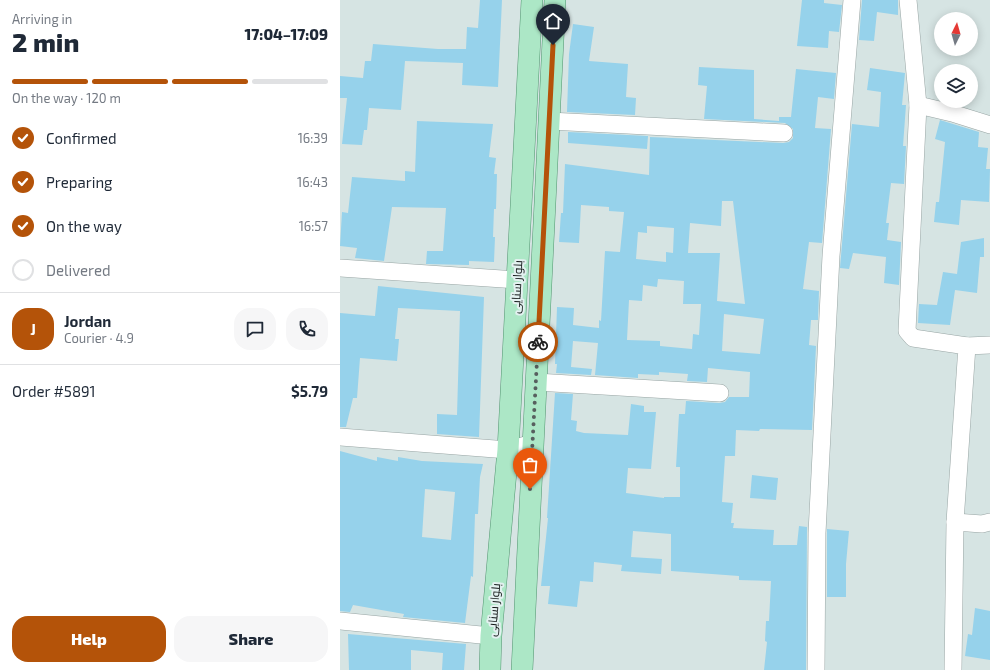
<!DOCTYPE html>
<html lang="en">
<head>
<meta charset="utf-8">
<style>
	:root { --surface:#fff; --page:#f6f6f7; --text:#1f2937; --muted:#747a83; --line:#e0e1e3; --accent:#b45309 }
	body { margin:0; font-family:"Exo 2",Cairo,sans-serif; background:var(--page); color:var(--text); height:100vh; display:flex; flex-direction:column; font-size:15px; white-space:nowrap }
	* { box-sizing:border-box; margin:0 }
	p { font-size:13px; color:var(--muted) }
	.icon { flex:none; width:22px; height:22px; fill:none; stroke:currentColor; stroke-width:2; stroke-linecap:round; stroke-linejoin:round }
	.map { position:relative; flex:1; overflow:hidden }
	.details { display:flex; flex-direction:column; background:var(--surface); width:340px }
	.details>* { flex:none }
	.needle { width:26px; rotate:5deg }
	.fabs { position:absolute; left:594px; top:12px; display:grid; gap:8px }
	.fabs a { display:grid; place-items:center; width:44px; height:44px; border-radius:50%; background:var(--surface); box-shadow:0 2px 10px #0003; font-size:20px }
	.pin { position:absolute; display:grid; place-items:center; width:34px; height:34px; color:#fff; margin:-41px -17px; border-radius:50% 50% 50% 0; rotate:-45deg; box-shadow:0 0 4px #0007 }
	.pin .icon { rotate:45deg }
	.courier { position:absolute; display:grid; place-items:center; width:40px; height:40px; margin:-20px; border:3px solid #b45309; border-radius:50%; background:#fff; color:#222; box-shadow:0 1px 5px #0007 }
	.summary em { font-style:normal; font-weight:800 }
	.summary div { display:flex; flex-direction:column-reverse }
	.summary { display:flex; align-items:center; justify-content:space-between; height:68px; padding:0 12px }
	h1 { font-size:26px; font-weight:800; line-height:30px }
	.bar { display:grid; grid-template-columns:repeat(4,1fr); gap:6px 4px; align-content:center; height:48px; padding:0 12px }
	.bar i { height:5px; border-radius:3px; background:var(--line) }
	.bar .selected { background:var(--accent) }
	.bar p { grid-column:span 4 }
	.line { display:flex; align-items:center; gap:10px; padding:0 12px; border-top:1px solid var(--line) }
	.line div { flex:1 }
	.round { display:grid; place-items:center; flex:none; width:42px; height:42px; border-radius:16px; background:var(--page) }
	ol { padding:0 12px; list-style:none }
	li { display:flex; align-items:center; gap:12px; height:44px }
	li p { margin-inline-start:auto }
	li .icon { padding:4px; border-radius:50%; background:var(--accent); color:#fff; stroke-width:4 }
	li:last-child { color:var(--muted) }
	li i { width:22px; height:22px; border:2px solid var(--line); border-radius:50% }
	.button { display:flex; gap:8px; margin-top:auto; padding:8px 12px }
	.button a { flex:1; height:46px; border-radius:16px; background:var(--accent); color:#fff; font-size:16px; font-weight:800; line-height:46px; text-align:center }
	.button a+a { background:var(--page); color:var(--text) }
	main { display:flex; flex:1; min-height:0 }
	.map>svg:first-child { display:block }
</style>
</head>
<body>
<main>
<section class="details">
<div class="summary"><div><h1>2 min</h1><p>Arriving in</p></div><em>17:04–17:09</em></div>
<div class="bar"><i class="selected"></i><i class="selected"></i><i class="selected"></i><i></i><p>On the way · 120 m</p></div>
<ol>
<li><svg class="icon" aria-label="check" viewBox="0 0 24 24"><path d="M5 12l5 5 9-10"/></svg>Confirmed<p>16:39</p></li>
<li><svg class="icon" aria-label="check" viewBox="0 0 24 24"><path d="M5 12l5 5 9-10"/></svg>Preparing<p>16:43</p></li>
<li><svg class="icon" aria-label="check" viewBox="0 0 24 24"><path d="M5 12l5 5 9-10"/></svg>On the way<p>16:57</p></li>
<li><i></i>Delivered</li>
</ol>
<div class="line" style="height:72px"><b class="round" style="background:var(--accent);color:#fff">J</b><div><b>Jordan</b><p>Courier · 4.9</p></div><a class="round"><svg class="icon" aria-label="chat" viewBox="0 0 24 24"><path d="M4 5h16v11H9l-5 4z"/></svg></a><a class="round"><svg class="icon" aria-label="phone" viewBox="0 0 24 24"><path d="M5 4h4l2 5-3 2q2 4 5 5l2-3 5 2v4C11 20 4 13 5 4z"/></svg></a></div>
<div class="line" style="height:52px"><div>Order #5891</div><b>$5.79</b></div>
<div class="button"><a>Help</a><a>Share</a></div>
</section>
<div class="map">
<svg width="650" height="670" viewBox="0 0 650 670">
	<rect width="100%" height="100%" fill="#d6e4e3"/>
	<g fill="#96d2eb" fill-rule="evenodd">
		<polygon points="140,0 162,0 158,87 122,85 123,63 65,61 61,110 29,108 27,130 24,130 22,145 2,144 7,98 0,98 0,76 23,78 25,61 31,61 33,44 98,49 126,49 127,27 138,28"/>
		<polygon points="462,0 484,0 484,3 502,5 499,32 489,31 488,48 457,46"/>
		<polygon points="522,0 558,0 558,15 537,12 534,41 519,40"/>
		<polygon points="233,24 254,27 249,61 288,64 286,97 296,98 295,115 227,112 229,54"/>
		<path d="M359 67 414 70V119L439 121V117H451L456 69 496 73 494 99 478 97 475 128 491 129 482 243 469 242 463 289 479 291 478 320H471L469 345 476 346 472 430 420 429 419 431 396 430 395 456H385L382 502 393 503 391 523H394L393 528 434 530 433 545H457L459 526 467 527 466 670H424L427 642 425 641 426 621H429L431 581 399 580V576L331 571V534L293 531 291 557 322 559 321 574 281 571 282 565 254 562 253 582 240 581 237 607 208 604 210 586H201L208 518H207L215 393 233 394 231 420 237 421 236 431 244 433 288 435 291 404 304 406V412H316L311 469 288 468 286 493 324 498V497H340V467H336L339 414H345L346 401 379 403 385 402 389 397H409L410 372 368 368 367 382 347 381 348 374 319 372V375L298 374V378L255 375 258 343 233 341 231 367 252 369 251 375 216 373 217 364H215L217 307 234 308 233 325 259 328V320L261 321 265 251 280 252 284 212 269 211V207L241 205 239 243 219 242 221 213H223L225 164 309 175 310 137 443 143 449 142 453 138V129L445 123 364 119 367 86 358 85ZM382 201H393L405 304 377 301 380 253H348L350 223 381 226ZM307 226 334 228 333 253 326 252V262L296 259 298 232 307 233ZM318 279 344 281 343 304H361L359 335 353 334 352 349 320 346V341L287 340 289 300 302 301 303 285 317 287ZM384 314 424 319 420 354 382 351Z"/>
		<polygon points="530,68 565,73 562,105 566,105 563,146 566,146 564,184 551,183 546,223 549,223 547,240 561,242 559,285 544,283 546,257 513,253 509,269 500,268 512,124 539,127 541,92 527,90"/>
		<polygon points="600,120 639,132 638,147 648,148 646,169 650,169 649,202 621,200 619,225 594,222 596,202 599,202 605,142 595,139"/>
		<polygon points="77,121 153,124 149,157 156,158 154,174 157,174 156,209 154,209 153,237 155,237 154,262 129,261 129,265 86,264 87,251 103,251 106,208 52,207 44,261 15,258 17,248 0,246 2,212 8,213 12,177 65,181 65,171 75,172"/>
		<polygon points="228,132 308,136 307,149 228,143"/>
		<polygon points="644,238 644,257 640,257 637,293 615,290 610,325 578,323 579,304 597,305 603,272 617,274 621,242"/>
		<polygon points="38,286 144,297 139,437 97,434 97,414 117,415 120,311 58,308 55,339 59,339 57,361 20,358 17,398 13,398 6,427 0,427 0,313 35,316"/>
		<path d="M0 451 37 461V457L58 461V457L82 461 143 464 140 477 138 514H135L133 577 131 576 125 623 63 617 64 614 13 605 10 612 0 611ZM85 489 115 492 111 540 82 537Z"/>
		<polygon points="412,475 438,478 436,500 410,498"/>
		<polygon points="487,529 509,531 506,564 506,597 487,597"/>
		<polygon points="635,608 650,611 650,660 625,656 628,634 632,635"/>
		<polygon points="8,634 126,644 124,670 102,670 103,653 71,650 71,670 9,670"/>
	</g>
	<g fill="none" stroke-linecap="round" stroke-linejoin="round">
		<g stroke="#98a5a4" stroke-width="18">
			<g id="minor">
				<polyline points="568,0 578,105 567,331 573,338 627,346 615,522 613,670"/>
				<polyline points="578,105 612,113 650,125"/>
				<polyline points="209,121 444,133"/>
				<polyline points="0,268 178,280"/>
				<polyline points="627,346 650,345"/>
				<polyline points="196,382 380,393"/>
				<polyline points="0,437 168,450 193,443"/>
				<polyline points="615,522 642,524 650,522"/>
				<polyline points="0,621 151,636"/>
				<polyline points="476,670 477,533 491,256 512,0"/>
			</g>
		</g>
		<g stroke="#529470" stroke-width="22">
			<g id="major">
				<polyline points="150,670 151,636 168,450 192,0"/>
				<polyline points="182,670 215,0"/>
			</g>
		</g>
		<use href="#minor" stroke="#fff" stroke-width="17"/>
		<use href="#major" stroke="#ace7c6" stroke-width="21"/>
	</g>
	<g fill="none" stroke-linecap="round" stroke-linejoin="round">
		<polyline stroke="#575f5e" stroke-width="4" stroke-dasharray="0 7.2" points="190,489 198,342"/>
		<polyline stroke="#b45309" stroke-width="5" points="198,342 213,45"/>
	</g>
	<g text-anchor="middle" stroke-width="4" stroke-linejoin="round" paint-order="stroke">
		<g font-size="12" fill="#121717" stroke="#e3f1f0">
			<text transform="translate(177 287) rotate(-87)" y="4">بلوار سنایی</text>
			<text transform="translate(154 610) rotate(-85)" y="4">بلوار سنایی</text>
		</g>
	</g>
</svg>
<div class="fabs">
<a><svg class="needle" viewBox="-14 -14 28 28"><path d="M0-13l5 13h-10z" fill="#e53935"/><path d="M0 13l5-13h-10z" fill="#747a83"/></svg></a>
<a><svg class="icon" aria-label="layers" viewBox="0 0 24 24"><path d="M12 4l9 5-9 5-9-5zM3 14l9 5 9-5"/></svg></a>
</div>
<div class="pin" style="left:190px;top:489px;background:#ea580c"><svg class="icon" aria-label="bag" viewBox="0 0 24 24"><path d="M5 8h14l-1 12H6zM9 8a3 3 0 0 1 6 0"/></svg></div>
<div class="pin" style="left:213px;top:45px;background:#1f2937"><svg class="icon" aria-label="home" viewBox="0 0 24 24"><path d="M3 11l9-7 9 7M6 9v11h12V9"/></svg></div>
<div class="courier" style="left:198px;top:342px"><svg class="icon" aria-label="bike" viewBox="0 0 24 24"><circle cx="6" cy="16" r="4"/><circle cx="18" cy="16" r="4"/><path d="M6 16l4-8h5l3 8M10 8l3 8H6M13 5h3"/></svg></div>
</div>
</main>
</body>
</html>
